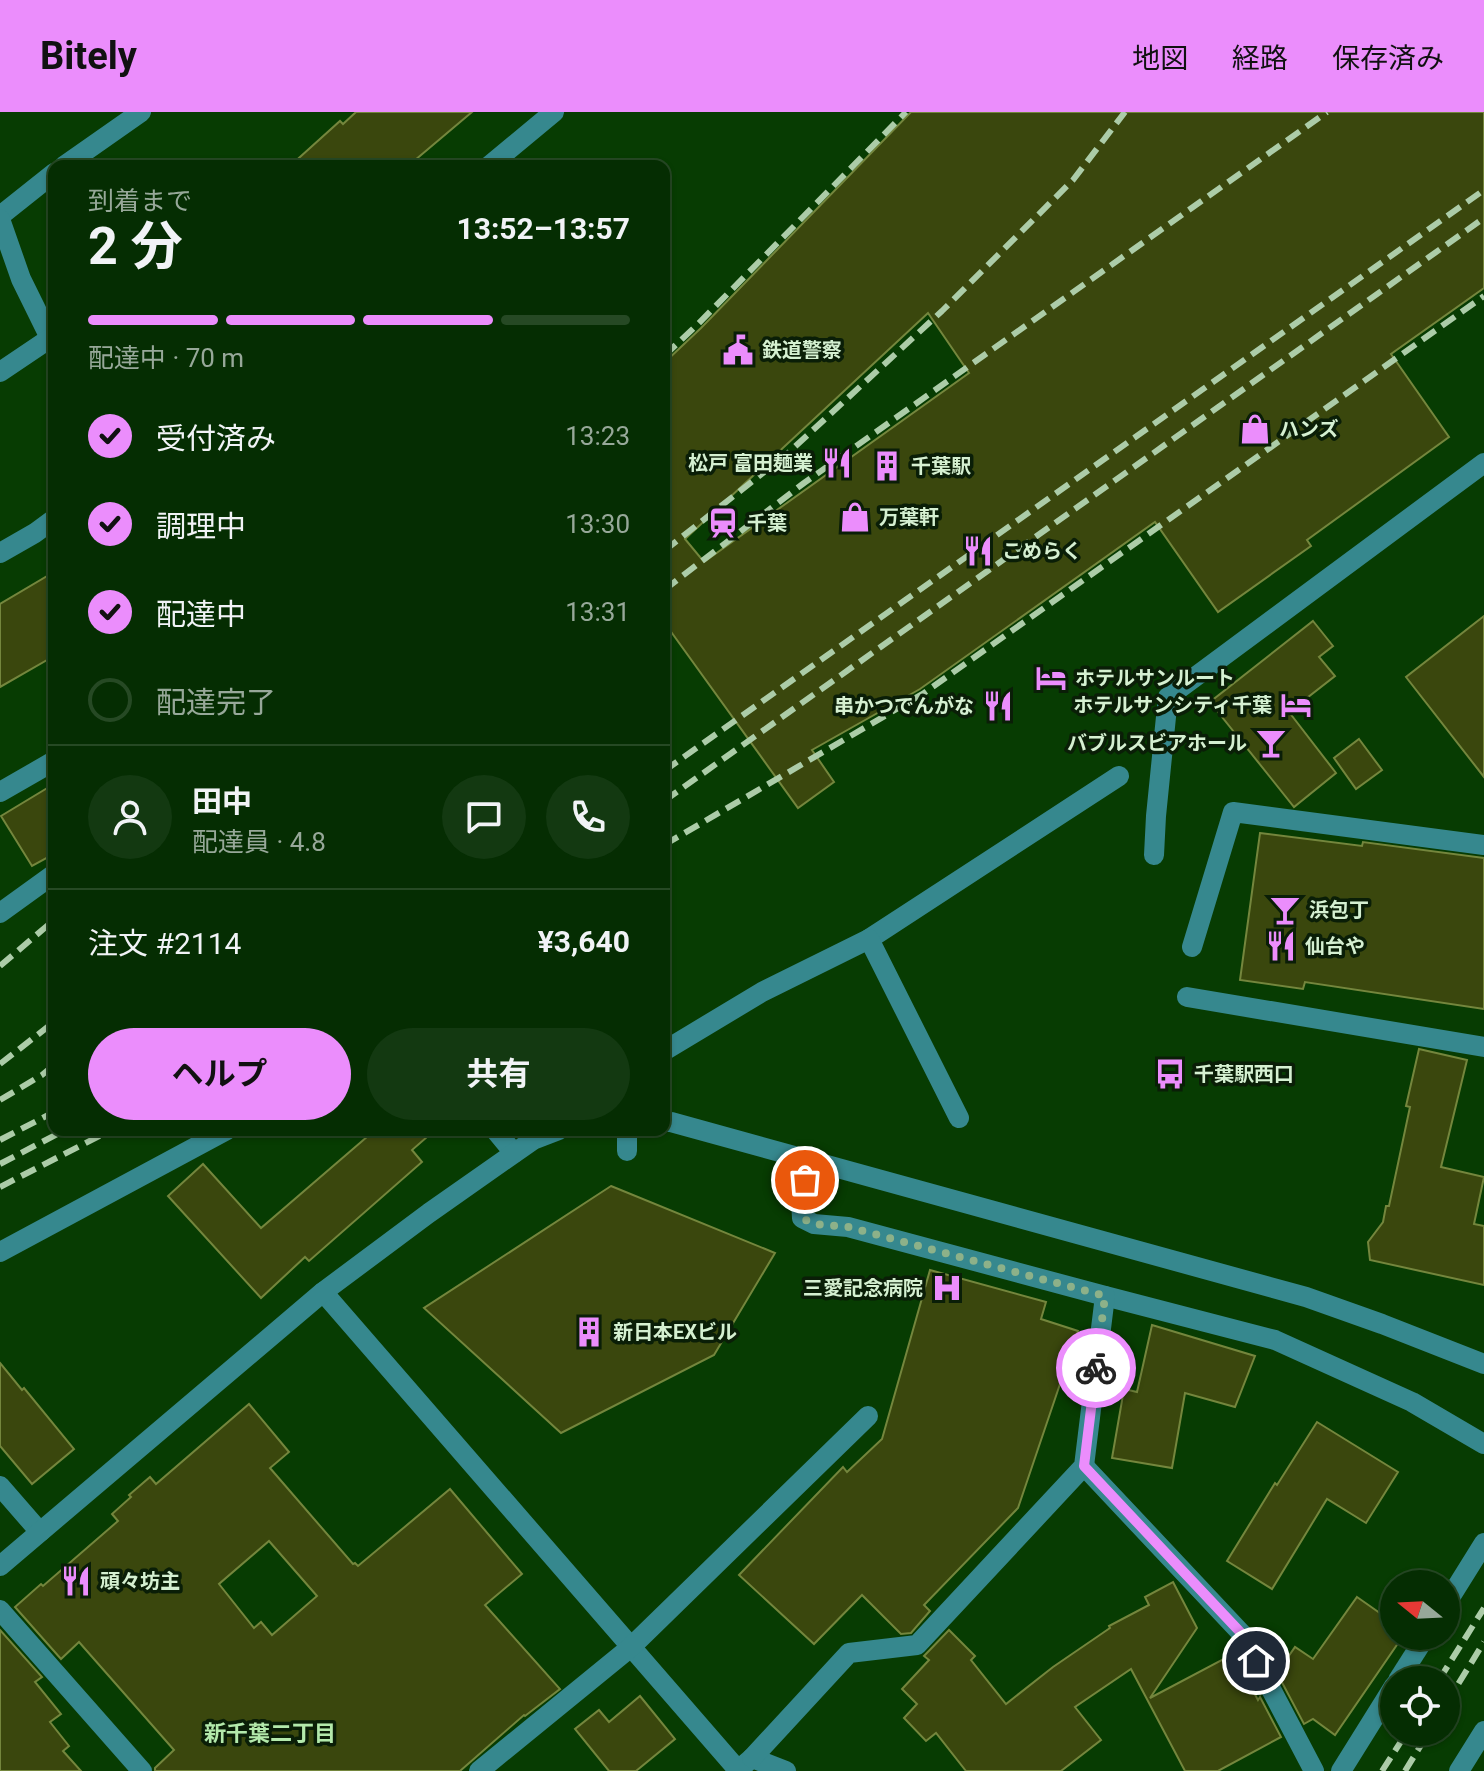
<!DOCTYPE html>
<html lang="ja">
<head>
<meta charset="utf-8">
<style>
	:root { --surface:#052d02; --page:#133911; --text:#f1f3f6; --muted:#97a899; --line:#264924; --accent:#eb8dfc }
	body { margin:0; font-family:Roboto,"Noto Sans JP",sans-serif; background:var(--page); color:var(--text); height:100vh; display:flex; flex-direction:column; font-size:30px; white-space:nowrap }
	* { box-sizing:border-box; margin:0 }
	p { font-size:26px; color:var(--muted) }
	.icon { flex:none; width:44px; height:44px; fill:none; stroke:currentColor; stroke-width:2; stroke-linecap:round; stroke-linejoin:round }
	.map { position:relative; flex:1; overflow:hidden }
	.drawer { position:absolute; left:48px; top:48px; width:622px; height:976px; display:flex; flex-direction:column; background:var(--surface); border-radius:16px; box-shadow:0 2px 6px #0004,0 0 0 2px var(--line) }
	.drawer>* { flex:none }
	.needle { width:52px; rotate:288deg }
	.fabs { position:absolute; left:1380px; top:1458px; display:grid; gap:16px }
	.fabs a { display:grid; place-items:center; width:80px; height:80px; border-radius:50%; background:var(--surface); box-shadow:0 2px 6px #0004,0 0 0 2px var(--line); font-size:40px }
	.pin { position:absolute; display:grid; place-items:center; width:68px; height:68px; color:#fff; margin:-34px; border:4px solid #fff; border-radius:50%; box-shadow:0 2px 8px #0007 }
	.courier { position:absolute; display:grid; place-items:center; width:80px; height:80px; margin:-40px; border:6px solid #eb8dfc; border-radius:50%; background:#fff; color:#222; box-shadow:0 2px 10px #0007 }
	.overview em { font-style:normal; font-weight:700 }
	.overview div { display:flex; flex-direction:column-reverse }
	.overview { display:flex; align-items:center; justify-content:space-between; height:136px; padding:0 40px }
	h1 { font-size:52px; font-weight:700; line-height:60px }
	.bar { display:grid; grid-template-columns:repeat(4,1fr); gap:12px 8px; align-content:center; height:96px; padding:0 40px }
	.bar i { height:10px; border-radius:6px; background:var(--line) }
	.bar .current { background:var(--accent) }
	.bar p { grid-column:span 4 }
	.line { display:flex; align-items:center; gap:20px; padding:0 40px; border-top:2px solid var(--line) }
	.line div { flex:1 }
	.round { display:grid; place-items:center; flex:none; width:84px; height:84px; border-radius:42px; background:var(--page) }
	ol { padding:0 40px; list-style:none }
	li { display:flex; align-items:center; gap:24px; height:88px }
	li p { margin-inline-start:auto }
	li .icon { padding:8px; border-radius:50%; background:var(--accent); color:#111; stroke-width:4 }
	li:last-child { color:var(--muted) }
	li i { width:44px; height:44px; border:4px solid var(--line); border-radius:50% }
	.cta { display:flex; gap:16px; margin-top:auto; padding:16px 40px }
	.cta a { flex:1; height:92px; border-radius:48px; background:var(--accent); color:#111; font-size:32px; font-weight:700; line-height:92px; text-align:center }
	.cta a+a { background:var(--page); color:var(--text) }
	header { display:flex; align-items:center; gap:48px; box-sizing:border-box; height:112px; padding:0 40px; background:var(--accent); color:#111 }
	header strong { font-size:38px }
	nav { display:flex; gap:44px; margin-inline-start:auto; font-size:28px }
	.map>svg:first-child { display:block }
</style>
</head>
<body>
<header>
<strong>Bitely</strong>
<nav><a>地図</a><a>経路</a><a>保存済み</a></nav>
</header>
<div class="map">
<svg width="1484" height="1659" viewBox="0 0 1484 1659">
	<rect width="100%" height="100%" fill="#073c02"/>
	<g fill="#3a470d" stroke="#74863d" stroke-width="2" fill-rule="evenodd">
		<polygon points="356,0 472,0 408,54 290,54 340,9 343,12"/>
		<path d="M911 0H1484V176L1391 242 1449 325 1307 428 1311 434 1218 500 1155 410 920 577 812 638 834 670 798 696 664 510V251L701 216ZM928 201 969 261 704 450 685 427Z"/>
		<polygon points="54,460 54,544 0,575 0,492"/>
		<polygon points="1484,504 1484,665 1406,565"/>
		<polygon points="1313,509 1333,534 1319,545 1335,564 1289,600 1336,661 1294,695 1210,590"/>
		<polygon points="1359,627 1382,658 1356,677 1334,646"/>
		<polygon points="54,672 54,742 32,754 1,704"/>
		<polygon points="1260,721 1362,734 1363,730 1484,746 1484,897 1305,870 1303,877 1240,868"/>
		<polygon points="1419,937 1467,948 1441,1055 1484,1065 1474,1112 1484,1114 1484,1173 1370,1148 1368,1130 1383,1110 1386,1094 1389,1094 1410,995 1406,994"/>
		<polygon points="375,1018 435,1018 412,1038 422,1050 309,1149 305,1145 261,1186 168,1084 203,1052 261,1116"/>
		<polygon points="611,1074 775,1141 714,1243 561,1321 424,1196"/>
		<polygon points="930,1158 1046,1190 1041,1207 1078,1219 1018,1396 924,1493 930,1499 911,1521 901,1522 862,1483 814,1532 739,1463 843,1355 847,1360 882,1327"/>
		<polygon points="1152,1213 1255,1244 1235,1295 1185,1281 1172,1356 1112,1346 1124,1277 1137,1280"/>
		<polygon points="0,1251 22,1278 24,1276 74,1337 32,1372 0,1334"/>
		<path d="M249 1292 289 1340 270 1356 353 1452 355 1451 358 1454 450 1377 522 1462 485 1493 560 1577 525 1604 524 1603 460 1659H155V1656L174 1638 79 1530 61 1547 15 1495 41 1472 43 1474 118 1409 112 1402 131 1385 129 1383 150 1365 156 1372ZM269 1429 317 1484 272 1523 261 1510 254 1516 219 1472Z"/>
		<polygon points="1317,1310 1398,1360 1366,1411 1327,1387 1272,1477 1227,1449 1275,1371 1277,1373"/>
		<polygon points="1173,1470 1197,1516 1150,1586 1233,1542 1258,1588 1260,1585 1281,1625 1218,1659 1185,1659 1131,1557 1075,1595 1101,1628 1061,1659 966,1659 936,1621 926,1629 904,1606 917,1592 902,1577 929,1548 924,1544 949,1518 975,1544 971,1548 1006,1592 1053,1555 1110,1516 1109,1514 1149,1493 1145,1485"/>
		<polygon points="1357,1485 1394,1511 1394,1524 1403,1524 1335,1623 1313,1607 1304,1612 1277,1561 1295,1535 1313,1547"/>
		<polygon points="0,1518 42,1565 35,1570 61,1602 50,1610 69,1634 63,1639 81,1659 0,1659"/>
		<polygon points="640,1584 675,1627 636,1659 609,1659 575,1617 599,1598 609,1610"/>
	</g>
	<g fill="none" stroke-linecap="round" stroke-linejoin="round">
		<g stroke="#36888e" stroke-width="20">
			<polyline points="64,54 141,0"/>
			<polyline points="489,54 554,0"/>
			<polyline points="0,104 54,61"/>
			<polyline points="0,107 21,167 54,234"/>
			<polyline points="0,260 49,227"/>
			<polyline points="0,441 35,421 54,407"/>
			<polyline points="0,680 54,649"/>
			<polyline points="1154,743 1156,704 1168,585 1484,351"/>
			<polyline points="0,801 54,762"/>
			<polyline points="869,827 1119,664"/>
			<polyline points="1192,835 1233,700 1484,733"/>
			<polyline points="1187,885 1484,935"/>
			<polyline points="664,939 762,880 869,827 959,1006"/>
			<polyline points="664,1010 671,1010 1306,1185 1382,1212 1484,1252"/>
			<polyline points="495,1018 514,1041"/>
			<polyline points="627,1018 627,1039"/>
			<polyline points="810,1048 801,1089 802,1106 814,1112 848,1115 1105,1184 1275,1228 1412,1290 1484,1332"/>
			<polyline points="0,1140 227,1018"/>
			<polyline points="323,1180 738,1658 752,1646 786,1659"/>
			<polyline points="1084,1354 1242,1522 1314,1659"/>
			<polyline points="0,1374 40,1420"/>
			<polyline points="0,1454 323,1180 429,1101 533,1028 559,1018"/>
			<polyline points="1446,1492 1484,1431"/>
			<polyline points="0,1498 142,1659"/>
			<polyline points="1398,1568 1426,1524"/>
			<polyline points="752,1646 849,1541 917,1533 1084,1354 1105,1184"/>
			<polyline points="479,1659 631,1535 868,1304"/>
			<polyline points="1341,1659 1394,1574"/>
			<polyline points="1459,1659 1484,1619"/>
		</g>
		<g stroke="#accca8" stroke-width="6" stroke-dasharray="16 8" stroke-linecap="butt">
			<polyline points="664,244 697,213 906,0"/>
			<polyline points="664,439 787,342 942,199 1073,68 1125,0"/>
			<polyline points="664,478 804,371 1327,0"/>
			<polyline points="664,659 1484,78"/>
			<polyline points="664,689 1484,106"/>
			<polyline points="664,733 924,581 1484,184"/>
			<polyline points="0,854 54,808"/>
			<polyline points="0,952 54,910"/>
			<polyline points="0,988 42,963 54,953"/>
			<polyline points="0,1028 54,1000"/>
			<polyline points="0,1052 65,1018"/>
			<polyline points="0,1075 111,1018"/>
			<polyline points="1439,1568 1484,1496"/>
			<polyline points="1446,1592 1484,1530"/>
			<polyline points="1382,1659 1407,1620"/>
			<polyline points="1405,1659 1429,1620"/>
		</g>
	</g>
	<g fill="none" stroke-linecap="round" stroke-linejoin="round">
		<polyline stroke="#8db189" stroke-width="8" stroke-dasharray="0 14.4" points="805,1068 801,1089 802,1106 814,1112 848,1115 1105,1184 1096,1256"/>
		<polyline stroke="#eb8dfc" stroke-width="10" points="1096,1256 1084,1354 1242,1522 1256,1549"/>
	</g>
	<defs>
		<g id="civic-bare" transform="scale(2.4)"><path d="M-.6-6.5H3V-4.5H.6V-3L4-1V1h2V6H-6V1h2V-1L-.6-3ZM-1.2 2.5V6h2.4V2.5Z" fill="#eb8dfc" stroke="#0a1e07" stroke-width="2.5" paint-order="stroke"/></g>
		<g id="shop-bare" transform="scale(2.4)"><path d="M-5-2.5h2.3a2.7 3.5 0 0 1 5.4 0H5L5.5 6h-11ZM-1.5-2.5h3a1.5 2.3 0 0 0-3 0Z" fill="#eb8dfc" stroke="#0a1e07" stroke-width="2.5" paint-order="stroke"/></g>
		<g id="restaurant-bare" transform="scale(2.4)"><path d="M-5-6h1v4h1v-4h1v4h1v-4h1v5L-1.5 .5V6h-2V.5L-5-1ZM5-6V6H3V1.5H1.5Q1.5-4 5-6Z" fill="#eb8dfc" stroke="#0a1e07" stroke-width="2.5" paint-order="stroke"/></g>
		<g id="building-bare" transform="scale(2.4)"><path d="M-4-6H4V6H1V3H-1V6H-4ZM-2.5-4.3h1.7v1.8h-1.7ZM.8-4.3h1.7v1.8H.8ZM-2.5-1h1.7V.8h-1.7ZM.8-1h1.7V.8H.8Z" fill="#eb8dfc" stroke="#0a1e07" stroke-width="2.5" paint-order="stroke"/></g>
		<g id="station-bare" transform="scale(2.4)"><path d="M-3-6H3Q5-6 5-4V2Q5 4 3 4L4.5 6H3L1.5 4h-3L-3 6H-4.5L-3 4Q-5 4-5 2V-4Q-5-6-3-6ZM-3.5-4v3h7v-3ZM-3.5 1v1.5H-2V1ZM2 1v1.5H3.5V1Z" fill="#eb8dfc" stroke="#0a1e07" stroke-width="2.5" paint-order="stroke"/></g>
		<g id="hotel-bare" transform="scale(2.4)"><path d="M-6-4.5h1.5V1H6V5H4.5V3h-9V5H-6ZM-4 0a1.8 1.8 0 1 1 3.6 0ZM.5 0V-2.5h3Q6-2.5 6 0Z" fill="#eb8dfc" stroke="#0a1e07" stroke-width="2.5" paint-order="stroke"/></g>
		<g id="bar-bare" transform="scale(2.4)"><path d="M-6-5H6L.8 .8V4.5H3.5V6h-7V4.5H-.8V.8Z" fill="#eb8dfc" stroke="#0a1e07" stroke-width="2.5" paint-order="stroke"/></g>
		<g id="bus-bare" transform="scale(2.4)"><path d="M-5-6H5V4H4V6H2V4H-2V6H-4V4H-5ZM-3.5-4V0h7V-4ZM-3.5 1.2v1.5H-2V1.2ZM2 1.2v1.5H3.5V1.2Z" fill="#eb8dfc" stroke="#0a1e07" stroke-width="2.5" paint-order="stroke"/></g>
		<g id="hospital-bare" transform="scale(2.4)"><path d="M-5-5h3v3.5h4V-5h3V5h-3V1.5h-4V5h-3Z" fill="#eb8dfc" stroke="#0a1e07" stroke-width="2.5" paint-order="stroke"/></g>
	</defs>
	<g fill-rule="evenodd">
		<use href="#civic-bare" x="738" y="238"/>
		<use href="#shop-bare" x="1255" y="317"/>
		<use href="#restaurant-bare" x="837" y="351"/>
		<use href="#building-bare" x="887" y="354"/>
		<use href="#shop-bare" x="855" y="405"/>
		<use href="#station-bare" x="723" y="411"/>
		<use href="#restaurant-bare" x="978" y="439"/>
		<use href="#hotel-bare" x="1051" y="566"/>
		<use href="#hotel-bare" x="1296" y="593"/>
		<use href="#restaurant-bare" x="998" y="594"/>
		<use href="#bar-bare" x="1271" y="631"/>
		<use href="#bar-bare" x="1285" y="798"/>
		<use href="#restaurant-bare" x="1281" y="834"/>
		<use href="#bus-bare" x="1170" y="962"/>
		<use href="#hospital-bare" x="947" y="1176"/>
		<use href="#building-bare" x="589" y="1220"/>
		<use href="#restaurant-bare" x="76" y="1469"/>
	</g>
	<g text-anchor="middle" stroke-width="7" stroke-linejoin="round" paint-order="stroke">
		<g font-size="20" font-weight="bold" fill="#d5f0d1" stroke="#0a1e07" text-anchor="start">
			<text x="762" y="245">鉄道警察</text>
			<text x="1279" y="324">ハンズ</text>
			<text x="813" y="358" text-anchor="end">松戸 富田麺業</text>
			<text x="911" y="361">千葉駅</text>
			<text x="879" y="412">万葉軒</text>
			<text x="747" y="418">千葉</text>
			<text x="1002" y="446">こめらく</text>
			<text x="1075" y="573">ホテルサンルート</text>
			<text x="1272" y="600" text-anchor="end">ホテルサンシティ千葉</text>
			<text x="974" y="601" text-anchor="end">串かつでんがな</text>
			<text x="1247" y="638" text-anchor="end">バブルスビアホール</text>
			<text x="1309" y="805">浜包丁</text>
			<text x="1305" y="841">仙台や</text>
			<text x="1194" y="969">千葉駅西口</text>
			<text x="923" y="1183" text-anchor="end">三愛記念病院</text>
			<text x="613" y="1227">新日本EXビル</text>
			<text x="100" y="1476">頑々坊主</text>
		</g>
		<g font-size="22" font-weight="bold" fill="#b3e9ab" stroke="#0a1e07">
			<text x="270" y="1629">新千葉二丁目</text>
		</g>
	</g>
</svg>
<div class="fabs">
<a><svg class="needle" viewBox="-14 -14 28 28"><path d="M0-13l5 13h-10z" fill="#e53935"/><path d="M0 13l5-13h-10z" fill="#97a899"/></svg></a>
<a><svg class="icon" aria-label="locate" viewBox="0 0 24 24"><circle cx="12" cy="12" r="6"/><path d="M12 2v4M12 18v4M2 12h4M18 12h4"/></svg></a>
</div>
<div class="pin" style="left:805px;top:1068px;background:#ea580c"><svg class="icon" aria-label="bag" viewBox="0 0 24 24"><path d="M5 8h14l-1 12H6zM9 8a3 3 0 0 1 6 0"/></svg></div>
<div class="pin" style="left:1256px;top:1549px;background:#1f2937"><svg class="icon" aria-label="home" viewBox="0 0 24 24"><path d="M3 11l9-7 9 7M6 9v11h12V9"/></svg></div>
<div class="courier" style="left:1096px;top:1256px"><svg class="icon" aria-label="bike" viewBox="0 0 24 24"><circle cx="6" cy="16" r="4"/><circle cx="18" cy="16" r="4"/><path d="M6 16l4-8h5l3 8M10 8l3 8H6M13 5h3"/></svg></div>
<section class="drawer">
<div class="overview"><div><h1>2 分</h1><p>到着まで</p></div><em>13:52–13:57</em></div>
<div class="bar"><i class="current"></i><i class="current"></i><i class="current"></i><i></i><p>配達中 · 70 m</p></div>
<ol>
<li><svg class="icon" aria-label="check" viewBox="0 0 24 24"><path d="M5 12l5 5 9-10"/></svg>受付済み<p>13:23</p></li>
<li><svg class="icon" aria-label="check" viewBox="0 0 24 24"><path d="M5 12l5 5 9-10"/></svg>調理中<p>13:30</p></li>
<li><svg class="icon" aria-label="check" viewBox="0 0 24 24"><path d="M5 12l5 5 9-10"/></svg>配達中<p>13:31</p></li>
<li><i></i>配達完了</li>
</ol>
<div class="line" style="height:144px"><a class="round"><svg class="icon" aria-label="person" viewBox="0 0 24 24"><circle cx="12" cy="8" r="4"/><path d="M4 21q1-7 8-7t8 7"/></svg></a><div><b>田中</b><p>配達員 · 4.8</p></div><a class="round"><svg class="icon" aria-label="chat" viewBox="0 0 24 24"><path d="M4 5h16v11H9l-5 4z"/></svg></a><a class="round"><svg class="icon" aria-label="phone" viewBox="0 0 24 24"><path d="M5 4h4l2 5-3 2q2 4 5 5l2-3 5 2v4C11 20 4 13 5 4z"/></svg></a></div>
<div class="line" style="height:104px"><div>注文 #2114</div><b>¥3,640</b></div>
<div class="cta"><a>ヘルプ</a><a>共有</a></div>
</section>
</div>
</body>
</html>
